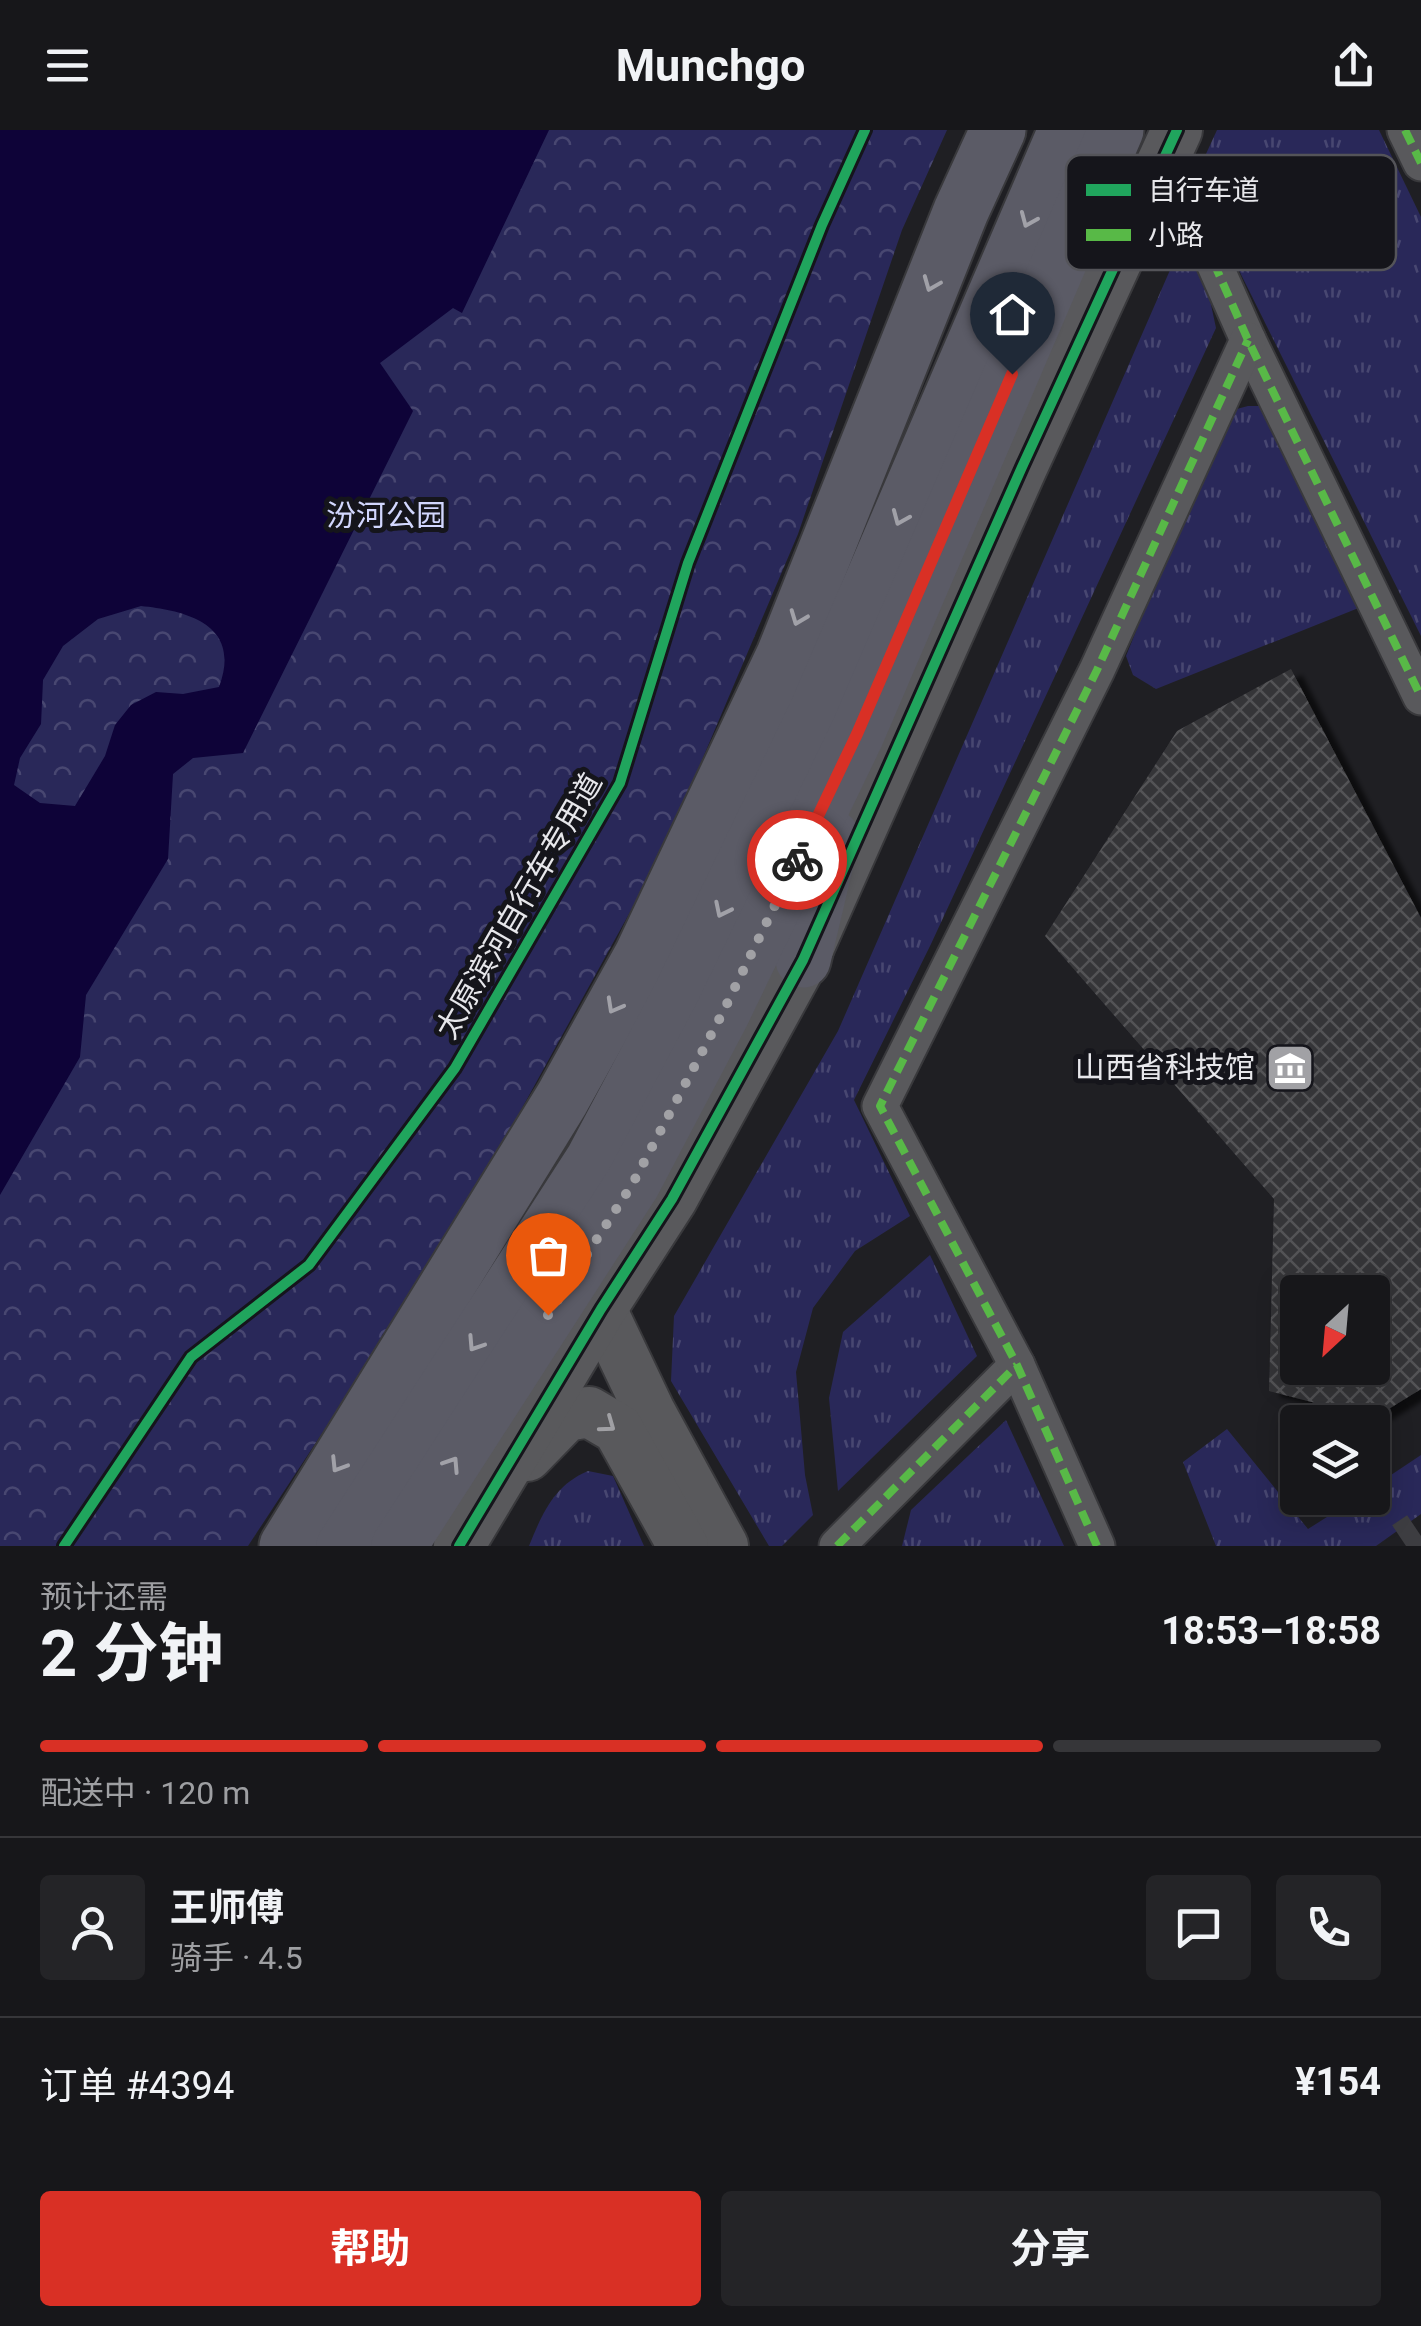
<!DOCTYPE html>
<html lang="zh">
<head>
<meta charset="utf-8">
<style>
	:root { --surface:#17171a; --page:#242427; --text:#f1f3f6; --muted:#9e9fa2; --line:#363639; --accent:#d93025 }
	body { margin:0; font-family:Roboto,"Noto Sans SC",sans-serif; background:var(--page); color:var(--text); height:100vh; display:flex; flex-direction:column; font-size:38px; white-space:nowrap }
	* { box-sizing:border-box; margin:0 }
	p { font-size:32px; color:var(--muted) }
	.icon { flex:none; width:55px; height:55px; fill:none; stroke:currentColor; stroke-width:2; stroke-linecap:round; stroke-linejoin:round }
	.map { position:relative; height:1416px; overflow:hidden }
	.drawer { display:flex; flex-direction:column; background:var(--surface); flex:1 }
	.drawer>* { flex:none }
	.needle { width:65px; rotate:206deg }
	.buttons { position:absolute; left:1280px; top:1145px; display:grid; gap:20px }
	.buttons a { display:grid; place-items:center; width:110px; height:110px; border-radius:10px; background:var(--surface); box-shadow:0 5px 25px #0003,0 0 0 2px var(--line); font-size:50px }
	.pin { position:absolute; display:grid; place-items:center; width:85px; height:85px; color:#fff; margin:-102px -42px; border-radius:50% 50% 50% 0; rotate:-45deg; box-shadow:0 0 10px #0007 }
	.pin .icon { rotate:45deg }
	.courier { position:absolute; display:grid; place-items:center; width:100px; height:100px; margin:-50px; border:8px solid #d93025; border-radius:50%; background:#fff; color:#222; box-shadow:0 2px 12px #0007 }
	.summary em { font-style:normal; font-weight:700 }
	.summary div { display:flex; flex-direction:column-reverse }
	.summary { display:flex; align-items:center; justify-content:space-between; height:170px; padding:0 40px }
	h1 { font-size:65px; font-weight:700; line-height:75px }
	.bar { display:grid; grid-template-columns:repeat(4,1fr); gap:15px 10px; align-content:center; height:120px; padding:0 40px }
	.bar i { height:12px; border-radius:8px; background:var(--line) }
	.bar .current { background:var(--accent) }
	.bar p { grid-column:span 4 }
	.line { display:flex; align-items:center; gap:25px; padding:0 40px; border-top:2px solid var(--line) }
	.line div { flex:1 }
	.round { display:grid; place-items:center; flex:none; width:105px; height:105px; border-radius:10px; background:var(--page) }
	.primary-button { display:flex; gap:20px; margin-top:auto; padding:20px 40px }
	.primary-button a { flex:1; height:115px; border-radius:10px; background:var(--accent); color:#fff; font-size:40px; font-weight:700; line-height:115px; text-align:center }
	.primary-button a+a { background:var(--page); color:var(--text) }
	header { display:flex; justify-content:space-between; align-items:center; height:130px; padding:0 40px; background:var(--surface); font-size:45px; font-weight:700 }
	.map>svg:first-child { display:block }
</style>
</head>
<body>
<header><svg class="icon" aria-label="menu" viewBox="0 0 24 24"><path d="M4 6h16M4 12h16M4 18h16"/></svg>Munchgo<svg class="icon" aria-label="share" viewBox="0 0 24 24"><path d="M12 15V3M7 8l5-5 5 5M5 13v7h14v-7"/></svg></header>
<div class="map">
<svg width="1421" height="1416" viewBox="0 0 1421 1416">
	<defs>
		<pattern id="grass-tufts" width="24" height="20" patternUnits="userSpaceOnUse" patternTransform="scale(2.5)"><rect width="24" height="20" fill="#292859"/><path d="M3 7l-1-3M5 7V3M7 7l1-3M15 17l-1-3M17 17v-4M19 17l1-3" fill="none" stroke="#484771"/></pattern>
		<pattern id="park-crowns" width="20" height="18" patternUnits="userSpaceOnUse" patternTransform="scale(2.5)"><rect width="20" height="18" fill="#292859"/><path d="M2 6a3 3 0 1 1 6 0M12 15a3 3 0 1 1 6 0" fill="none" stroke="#484771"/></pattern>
		<pattern id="building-cross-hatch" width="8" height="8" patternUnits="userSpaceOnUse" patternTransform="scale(2.5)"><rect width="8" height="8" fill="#363639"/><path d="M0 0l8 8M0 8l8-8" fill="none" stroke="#535356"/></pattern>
		<filter id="shadow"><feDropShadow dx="11" dy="6" stdDeviation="2.5" flood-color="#0009"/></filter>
	</defs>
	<rect width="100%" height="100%" fill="#1f1f23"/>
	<g fill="url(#grass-tufts)">
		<polygon points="1217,0 1379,0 1421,87 1421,506 1194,50"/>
		<polygon points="1184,108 1210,170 1216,198 931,814 854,970 910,1086 855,1121 813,1178 796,1242 805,1345 813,1385 782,1416 769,1416 671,1251 674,1186 838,901"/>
		<polygon points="1248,276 1268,276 1361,477 1156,559 1133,545 1126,526 1204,332 1233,280"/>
		<polygon points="930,1125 977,1226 838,1361 829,1268 843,1202"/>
		<polygon points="1006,1290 1064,1416 902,1416 911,1380"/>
		<polygon points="1227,1299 1308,1399 1357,1368 1372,1368 1373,1357 1421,1325 1421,1384 1376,1416 1216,1416 1183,1332"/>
		<path d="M588 1341 613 1346 644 1416H529C542 1384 554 1355 588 1341Z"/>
	</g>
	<polygon fill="url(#park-crowns)" points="0,0 947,0 902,100 798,404 662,724 451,1107 248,1416 0,1416"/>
	<path fill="#0e0338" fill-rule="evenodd" d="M0 0H549L462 183 453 178 380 233 413 281 243 623 193 628 173 644 168 729 86 865 80 927 0 1065ZM141 476C190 481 242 496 219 557L183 564 156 562 131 575 115 595 105 626 75 676 40 673 14 655 20 628 41 594 43 550 63 516 98 489Z"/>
	<path fill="url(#building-cross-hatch)" fill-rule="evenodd" filter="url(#shadow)" d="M1291 539 1421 788V1259L1374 1288 1269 1261 1274 1069 1045 806 1177 601ZM1298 1162H1372V1238H1298Z"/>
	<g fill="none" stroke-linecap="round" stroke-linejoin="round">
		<polyline stroke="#3d3d41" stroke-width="50" stroke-dasharray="50 25" stroke-linecap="butt" points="1406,1416 1421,1406"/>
		<g stroke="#39393c" stroke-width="39">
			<g id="street">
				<polyline points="1405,0 1421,33"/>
				<polyline points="1167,27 1248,210 1421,567"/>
				<polyline points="837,1416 1017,1235"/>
				<polyline points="1097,1416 1017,1235 880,976 1097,540 1248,210"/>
			</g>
		</g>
		<g stroke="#39393c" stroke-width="54">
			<g id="secondary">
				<polyline points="601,1179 650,1282 723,1416"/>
				<polyline points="527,1326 566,1286 589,1282 618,1299 683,1416"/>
				<polyline points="459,1416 601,1179 672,1069 803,830 1022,337 1177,0"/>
			</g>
		</g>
		<g stroke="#39393c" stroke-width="59">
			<g id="highway">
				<polyline points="803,830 832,707"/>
				<polyline points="287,1416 562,969 642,825 784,525 961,81 998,0"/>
				<polyline points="344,1416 593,1030 681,864 815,585 1066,0"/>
				<polyline points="399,1416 633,1053 722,884 857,604 1116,0"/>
			</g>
		</g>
		<use href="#street" stroke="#59595c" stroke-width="35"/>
		<use href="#secondary" stroke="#59595c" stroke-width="50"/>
		<use href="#highway" stroke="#5b5b66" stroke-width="55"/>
		<g stroke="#58b947" stroke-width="8" stroke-dasharray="15 8" stroke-linecap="butt">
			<polyline points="1405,0 1421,33"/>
			<polyline points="1167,27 1248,210 1421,567"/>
			<polyline points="837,1416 1017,1235"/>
			<polyline points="1097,1416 1017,1235 880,976 1097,540 1248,210"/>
		</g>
		<g stroke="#15151b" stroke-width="16">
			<g id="cycleway">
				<polyline points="64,1416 191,1227 309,1135 455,938 620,653 688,433 822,95 865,0"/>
				<polyline points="459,1416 601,1179 672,1069 803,830 1022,337 1177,0"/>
			</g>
		</g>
		<use href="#cycleway" stroke="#20a55d" stroke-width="10"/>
	</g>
	<defs><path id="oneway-chevron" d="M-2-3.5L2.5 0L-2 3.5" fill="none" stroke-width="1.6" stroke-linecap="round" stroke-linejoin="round" transform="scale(2.5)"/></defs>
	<g stroke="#a1a1a8">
		<use href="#oneway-chevron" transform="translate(1028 90) rotate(113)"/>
		<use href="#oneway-chevron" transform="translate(931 154) rotate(112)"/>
		<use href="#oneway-chevron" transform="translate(900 388) rotate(113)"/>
		<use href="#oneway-chevron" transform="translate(798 488) rotate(111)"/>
		<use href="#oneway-chevron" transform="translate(722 780) rotate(116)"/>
		<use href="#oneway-chevron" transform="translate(614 876) rotate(119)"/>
		<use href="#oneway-chevron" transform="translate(475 1214) rotate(123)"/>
		<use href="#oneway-chevron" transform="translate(452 1334) rotate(-57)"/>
		<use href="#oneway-chevron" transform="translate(338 1335) rotate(122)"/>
	</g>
	<use stroke="#a0a0a4" href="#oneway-chevron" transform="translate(608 1295) rotate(36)"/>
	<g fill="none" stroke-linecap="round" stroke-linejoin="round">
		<polyline stroke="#a1a1a5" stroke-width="10" stroke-dasharray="0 18" points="548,1185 633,1053 722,884 797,730"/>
		<polyline stroke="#d93025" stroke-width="12" points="797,730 857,604 1012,244"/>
	</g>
	<defs>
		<g id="museum-square" transform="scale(2.5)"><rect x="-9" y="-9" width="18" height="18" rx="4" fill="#a1a1a5" stroke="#15151b"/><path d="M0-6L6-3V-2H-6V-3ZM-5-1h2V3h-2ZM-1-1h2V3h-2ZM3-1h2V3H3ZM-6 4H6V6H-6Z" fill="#fff"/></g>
	</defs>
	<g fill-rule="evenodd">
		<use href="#museum-square" x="1290" y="938"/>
	</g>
	<g text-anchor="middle" stroke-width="10" stroke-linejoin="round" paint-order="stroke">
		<g font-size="30" fill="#d2d7fe" stroke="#15151b">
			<text x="386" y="396">汾河公园</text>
		</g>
		<g font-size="30" fill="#e7e7eb" stroke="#15151b">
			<text transform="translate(519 776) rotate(-60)" y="10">太原滨河自行车专用道</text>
		</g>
		<g font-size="30" fill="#e7e7eb" stroke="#15151b" text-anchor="end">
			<text x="1255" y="948">山西省科技馆</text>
		</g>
	</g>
	<rect x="1066" y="25" width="330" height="115" rx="15" fill="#15151b" stroke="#545459" stroke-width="2.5"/>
	<rect x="1086" y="54" width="45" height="12" fill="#20a55d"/>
	<rect x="1086" y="99" width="45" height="12" fill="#58b947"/>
	<g font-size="28" fill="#e7e7eb">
		<text x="1148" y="70">自行车道</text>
		<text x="1148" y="115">小路</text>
	</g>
</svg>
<div class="buttons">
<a><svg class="needle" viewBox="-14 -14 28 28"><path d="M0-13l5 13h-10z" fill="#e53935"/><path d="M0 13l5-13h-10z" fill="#9e9fa2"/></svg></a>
<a><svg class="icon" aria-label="layers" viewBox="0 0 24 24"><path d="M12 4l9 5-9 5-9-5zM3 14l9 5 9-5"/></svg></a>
</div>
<div class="pin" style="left:548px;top:1185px;background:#ea580c"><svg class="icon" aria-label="bag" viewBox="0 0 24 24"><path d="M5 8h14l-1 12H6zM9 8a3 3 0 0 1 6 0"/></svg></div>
<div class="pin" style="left:1012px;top:244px;background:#1f2937"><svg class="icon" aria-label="home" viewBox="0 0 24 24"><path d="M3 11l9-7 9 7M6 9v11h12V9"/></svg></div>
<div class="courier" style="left:797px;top:730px"><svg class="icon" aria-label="bike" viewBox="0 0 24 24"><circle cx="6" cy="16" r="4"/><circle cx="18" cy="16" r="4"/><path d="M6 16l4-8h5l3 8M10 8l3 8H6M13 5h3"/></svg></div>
</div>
<section class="drawer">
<div class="summary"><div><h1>2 分钟</h1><p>预计还需</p></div><em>18:53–18:58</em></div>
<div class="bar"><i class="current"></i><i class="current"></i><i class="current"></i><i></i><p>配送中 · 120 m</p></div>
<div class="line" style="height:180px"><a class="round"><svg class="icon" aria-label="person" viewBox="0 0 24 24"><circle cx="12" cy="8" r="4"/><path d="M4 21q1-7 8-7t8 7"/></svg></a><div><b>王师傅</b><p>骑手 · 4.5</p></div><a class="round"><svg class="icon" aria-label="chat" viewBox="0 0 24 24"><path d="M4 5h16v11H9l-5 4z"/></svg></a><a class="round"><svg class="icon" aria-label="phone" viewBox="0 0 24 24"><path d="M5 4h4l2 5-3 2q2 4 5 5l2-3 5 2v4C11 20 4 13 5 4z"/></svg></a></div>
<div class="line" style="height:130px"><div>订单 #4394</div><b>¥154</b></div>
<div class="primary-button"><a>帮助</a><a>分享</a></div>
</section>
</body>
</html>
